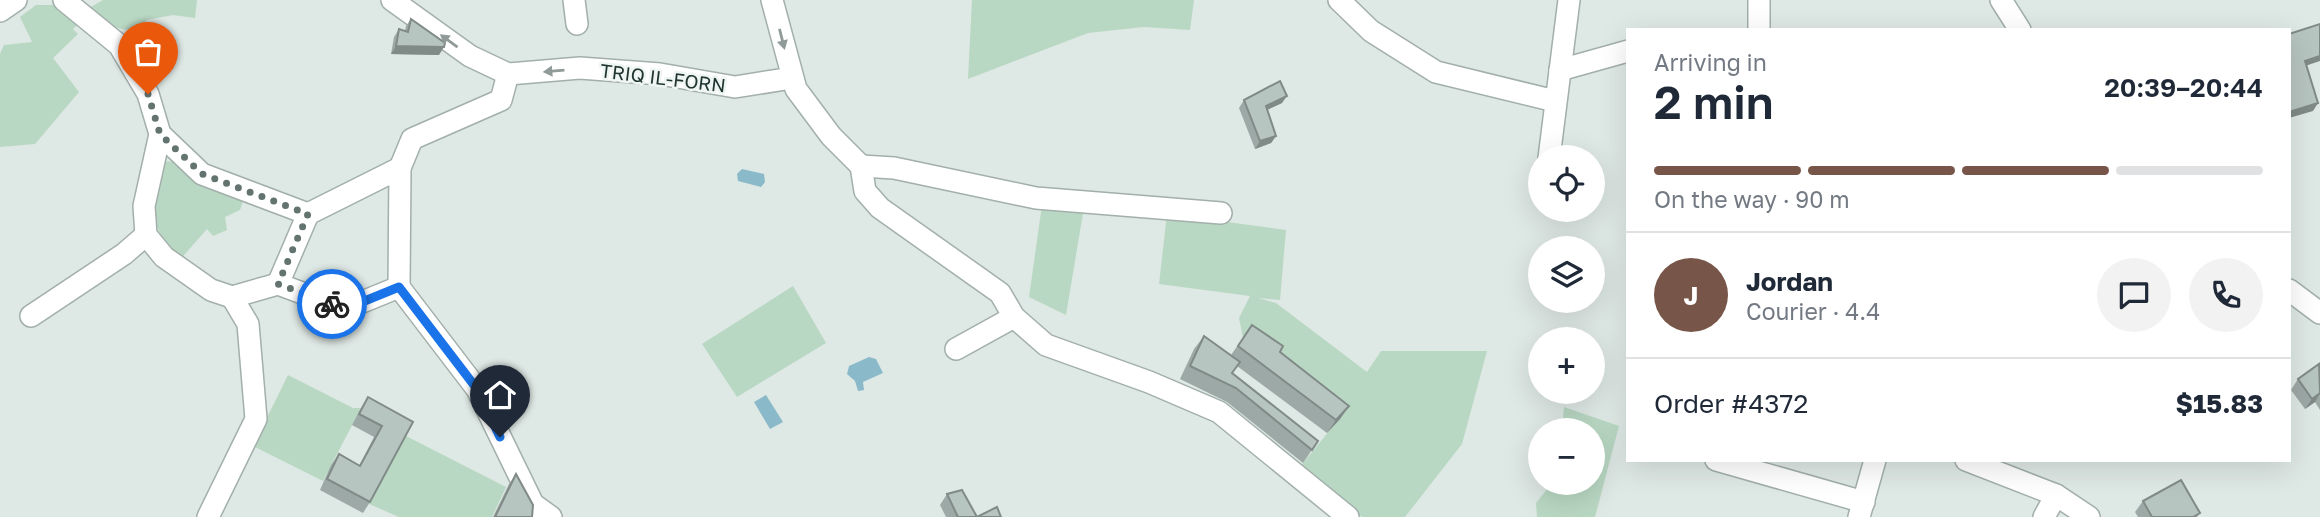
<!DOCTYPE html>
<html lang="en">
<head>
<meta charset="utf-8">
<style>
	:root { --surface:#fff; --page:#f2f2f3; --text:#1f2937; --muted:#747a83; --line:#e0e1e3; --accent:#785549 }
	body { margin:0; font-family:"Golos Text",sans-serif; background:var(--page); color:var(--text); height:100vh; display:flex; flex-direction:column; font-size:26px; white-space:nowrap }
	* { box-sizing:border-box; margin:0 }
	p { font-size:23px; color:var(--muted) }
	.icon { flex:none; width:38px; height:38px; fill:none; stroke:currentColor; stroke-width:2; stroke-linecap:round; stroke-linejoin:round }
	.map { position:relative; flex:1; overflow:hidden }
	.panel { position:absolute; left:1626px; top:28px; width:665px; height:434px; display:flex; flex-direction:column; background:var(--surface); border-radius:0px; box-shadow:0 7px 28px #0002 }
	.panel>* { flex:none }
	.fabs { position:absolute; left:1528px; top:145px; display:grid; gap:14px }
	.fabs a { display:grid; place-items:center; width:77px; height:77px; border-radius:50%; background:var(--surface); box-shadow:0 7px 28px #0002; font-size:35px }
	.pin { position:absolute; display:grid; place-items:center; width:60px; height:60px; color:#fff; margin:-72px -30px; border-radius:50% 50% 50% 0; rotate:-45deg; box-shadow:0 0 7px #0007 }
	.pin .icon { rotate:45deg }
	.courier { position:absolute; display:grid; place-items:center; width:70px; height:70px; margin:-35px; border:5px solid #1a73e8; border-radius:50%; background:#fff; color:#222; box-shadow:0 2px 9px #0007 }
	.headline em { font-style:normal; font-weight:600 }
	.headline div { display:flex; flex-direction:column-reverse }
	.headline { display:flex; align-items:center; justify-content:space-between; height:119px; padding:0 28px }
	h1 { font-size:46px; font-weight:600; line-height:52px }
	.bar { display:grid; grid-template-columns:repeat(4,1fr); gap:10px 7px; align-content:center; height:84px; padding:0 28px }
	.bar i { height:9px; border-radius:5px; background:var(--line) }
	.bar .active { background:var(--accent) }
	.bar p { grid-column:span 4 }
	.line { display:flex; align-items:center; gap:18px; padding:0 28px; border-top:2px solid var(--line) }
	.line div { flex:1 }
	.round { display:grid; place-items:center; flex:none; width:74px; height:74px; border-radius:37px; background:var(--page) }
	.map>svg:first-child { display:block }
</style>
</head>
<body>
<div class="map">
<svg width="2320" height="517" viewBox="0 0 2320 517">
	<rect width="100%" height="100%" fill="#dee8e4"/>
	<g fill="#b9d8c3">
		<path d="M103 0H197L195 18 173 15 146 20 148 29C116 32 113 28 89 8Z"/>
		<polygon points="972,0 1194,0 1190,30 1144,27 1088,33 968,79"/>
		<polygon points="36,5 57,5 82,21 73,29 78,34 53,58 79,92 35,144 0,147 0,54 4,45 32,42 20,17"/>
		<path d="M159 161 180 162 245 194 240 210 225 217 227 230 213 236 207 229 178 262C149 225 150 206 159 161Z"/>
		<polygon points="1042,205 1084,207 1066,315 1029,297"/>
		<polygon points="1167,214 1286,230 1280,300 1258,298 1276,303 1367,372 1381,351 1487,351 1462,444 1405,517 1362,517 1299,468 1339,419 1243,338 1239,318 1250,296 1159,284"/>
		<polygon points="793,286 826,343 737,397 702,344"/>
		<polygon points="288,375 353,408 361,408 323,481 253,446"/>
		<polygon points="1564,407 1619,426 1595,517 1537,517 1536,503 1552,483 1592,483 1592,430 1562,430"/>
		<polygon points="404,435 506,487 492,517 399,517 367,503"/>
	</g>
	<g fill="#8abac9">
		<polygon points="742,169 764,174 765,182 761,187 738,181 737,174"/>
		<polygon points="869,357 876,359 883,373 863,382 864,390 858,391 855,381 847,374 849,366"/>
		<polygon points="766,395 783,422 770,429 754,402"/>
	</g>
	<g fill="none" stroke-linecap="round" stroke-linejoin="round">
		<g stroke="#a2afab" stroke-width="24">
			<g id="minor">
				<polyline points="64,0 119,45 148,94 160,134 144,206 146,235 164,257 211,290 232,297"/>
				<polyline points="392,0 470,56 508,74 580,68 660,74 735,87 792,78"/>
				<polyline points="574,0 577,24"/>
				<polyline points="772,0 796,89 831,136 861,166 865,191 880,208 1000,293 1014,317 1046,345 1149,382 1219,412 1348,517"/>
				<polyline points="1339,0 1371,31 1436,72 1555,101"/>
				<polyline points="2001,0 2020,30"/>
				<polyline points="0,11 16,0"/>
				<polyline points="1759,30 1759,0"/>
				<polyline points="1560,70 1628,51"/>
				<polyline points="160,134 202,174 308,214"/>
				<polyline points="1549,158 1569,0"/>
				<polyline points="861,166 894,168 1036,198 1221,213"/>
				<polyline points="278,284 308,214 400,168"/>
				<polyline points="399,287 477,389 533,504 551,517"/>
				<polyline points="2289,290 2320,313"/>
				<polyline points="232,297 278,284 345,309 399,287 400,168 412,139 501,100 508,74"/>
				<polyline points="31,316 124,254 146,235"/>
				<polyline points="956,349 1014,317"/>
				<polyline points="1716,460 1864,502"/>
				<polyline points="1966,460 2056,495 2089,517"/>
				<polyline points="208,517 256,419 248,324 232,297"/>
				<polyline points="1859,517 1875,460"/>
				<polyline points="2044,517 2056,495"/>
			</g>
		</g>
		<use href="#minor" stroke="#fff" stroke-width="21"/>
	</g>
	<g fill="#9da9a6">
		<polygon points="411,19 439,55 391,54 394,37 399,29 405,31 406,26"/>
		<polygon points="1244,100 1282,103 1267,110 1276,136 1271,143 1255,149 1239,108"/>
		<polygon points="1252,325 1280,352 1349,406 1340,419 1327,433 1237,366 1232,373 1318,441 1303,463 1227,402 1180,379 1194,349 1204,336 1231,355"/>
		<polygon points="2320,365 2320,410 2315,402 2305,409 2291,390 2298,379"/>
		<polygon points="368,397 413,422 370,502 363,513 320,490 331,465 339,454 359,466 374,437 352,425 361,408"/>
		<polygon points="516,474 532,517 493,517 509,484"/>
		<polygon points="947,494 977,517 946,517 940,505"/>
		<polygon points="2143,501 2200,513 2197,517 2138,517 2135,512"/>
	</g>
	<g fill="#808a87">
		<polygon points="396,46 444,47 439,55 391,54"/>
		<polygon points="2320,56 2320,61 2299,68 2305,61"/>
		<polygon points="1287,96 1282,103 1260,113 1266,106"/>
		<polygon points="2318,103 2313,111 2289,118 2289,112"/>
		<polygon points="1276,136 1271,143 1255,149 1260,141"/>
		<polygon points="2320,393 2315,402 2305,409 2312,399"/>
		<polygon points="1349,406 1340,419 1327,433 1336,420"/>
	</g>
	<g fill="#b7c5c1" stroke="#808a87" stroke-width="2">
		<polygon points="411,19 445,43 444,47 396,46 399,29 408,32"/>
		<polygon points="2320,24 2320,56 2305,61 2318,103 2289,112 2289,34"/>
		<polygon points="1280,81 1287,96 1266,106 1276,136 1260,141 1244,100"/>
		<polygon points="1252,325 1283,346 1280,352 1349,406 1336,420 1238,346"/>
		<polygon points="1204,336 1240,362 1232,373 1318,441 1312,450 1236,388 1190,366"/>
		<polygon points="2319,364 2320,393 2312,399 2298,379"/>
		<polygon points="368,397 413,422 370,502 327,479 339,454 360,466 382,426 359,414"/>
		<polygon points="516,474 533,505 532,517 495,517"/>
		<polygon points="2181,480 2200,513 2193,517 2152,517 2143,501"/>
		<polygon points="962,490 977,517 958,517 947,494"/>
		<polygon points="997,507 1001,517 977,517"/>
	</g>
	<defs><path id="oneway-solid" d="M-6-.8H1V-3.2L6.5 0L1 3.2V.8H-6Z" transform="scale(1.75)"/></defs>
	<g fill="#909a98">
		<use href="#oneway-solid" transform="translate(782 39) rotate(76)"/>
		<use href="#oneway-solid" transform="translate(449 41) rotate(-144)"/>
		<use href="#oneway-solid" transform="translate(554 71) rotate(175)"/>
	</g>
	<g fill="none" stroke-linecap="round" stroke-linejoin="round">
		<polyline stroke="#637470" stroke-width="7" stroke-dasharray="0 12.6" points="148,94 160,134 202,174 308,214 278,284 332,304"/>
		<polyline stroke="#1a73e8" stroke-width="9" points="332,304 345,309 399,287 477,389 500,437"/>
	</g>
	<g text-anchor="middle" stroke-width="5" stroke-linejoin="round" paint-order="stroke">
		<g font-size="19" fill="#213632" stroke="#eef5f2">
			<text transform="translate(663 78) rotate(7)" y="7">TRIQ IL-FORN</text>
		</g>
	</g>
</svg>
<div class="fabs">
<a><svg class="icon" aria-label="locate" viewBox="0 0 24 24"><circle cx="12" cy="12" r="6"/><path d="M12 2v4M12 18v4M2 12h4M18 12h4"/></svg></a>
<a><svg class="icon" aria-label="layers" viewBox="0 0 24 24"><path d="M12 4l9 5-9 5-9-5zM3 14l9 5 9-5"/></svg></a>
<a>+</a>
<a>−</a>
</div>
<div class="pin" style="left:148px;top:94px;background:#ea580c"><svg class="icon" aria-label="bag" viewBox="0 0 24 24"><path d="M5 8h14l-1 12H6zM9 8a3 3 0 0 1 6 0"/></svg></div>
<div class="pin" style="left:500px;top:437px;background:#1f2937"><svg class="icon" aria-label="home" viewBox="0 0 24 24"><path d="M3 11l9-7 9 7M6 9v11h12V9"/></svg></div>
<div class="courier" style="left:332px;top:304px"><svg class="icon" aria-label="bike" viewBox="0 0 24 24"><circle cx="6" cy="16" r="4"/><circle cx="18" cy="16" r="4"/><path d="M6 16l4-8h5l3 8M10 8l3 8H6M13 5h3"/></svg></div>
<section class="panel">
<div class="headline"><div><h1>2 min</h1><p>Arriving in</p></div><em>20:39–20:44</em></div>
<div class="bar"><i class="active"></i><i class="active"></i><i class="active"></i><i></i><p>On the way · 90 m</p></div>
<div class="line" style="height:126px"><b class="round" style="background:var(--accent);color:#fff">J</b><div><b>Jordan</b><p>Courier · 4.4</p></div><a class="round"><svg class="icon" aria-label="chat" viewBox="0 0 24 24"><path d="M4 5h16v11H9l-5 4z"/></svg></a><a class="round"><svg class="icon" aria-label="phone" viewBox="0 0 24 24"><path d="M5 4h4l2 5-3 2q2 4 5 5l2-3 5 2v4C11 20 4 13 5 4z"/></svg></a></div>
<div class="line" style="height:91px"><div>Order #4372</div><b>$15.83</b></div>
</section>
</div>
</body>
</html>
